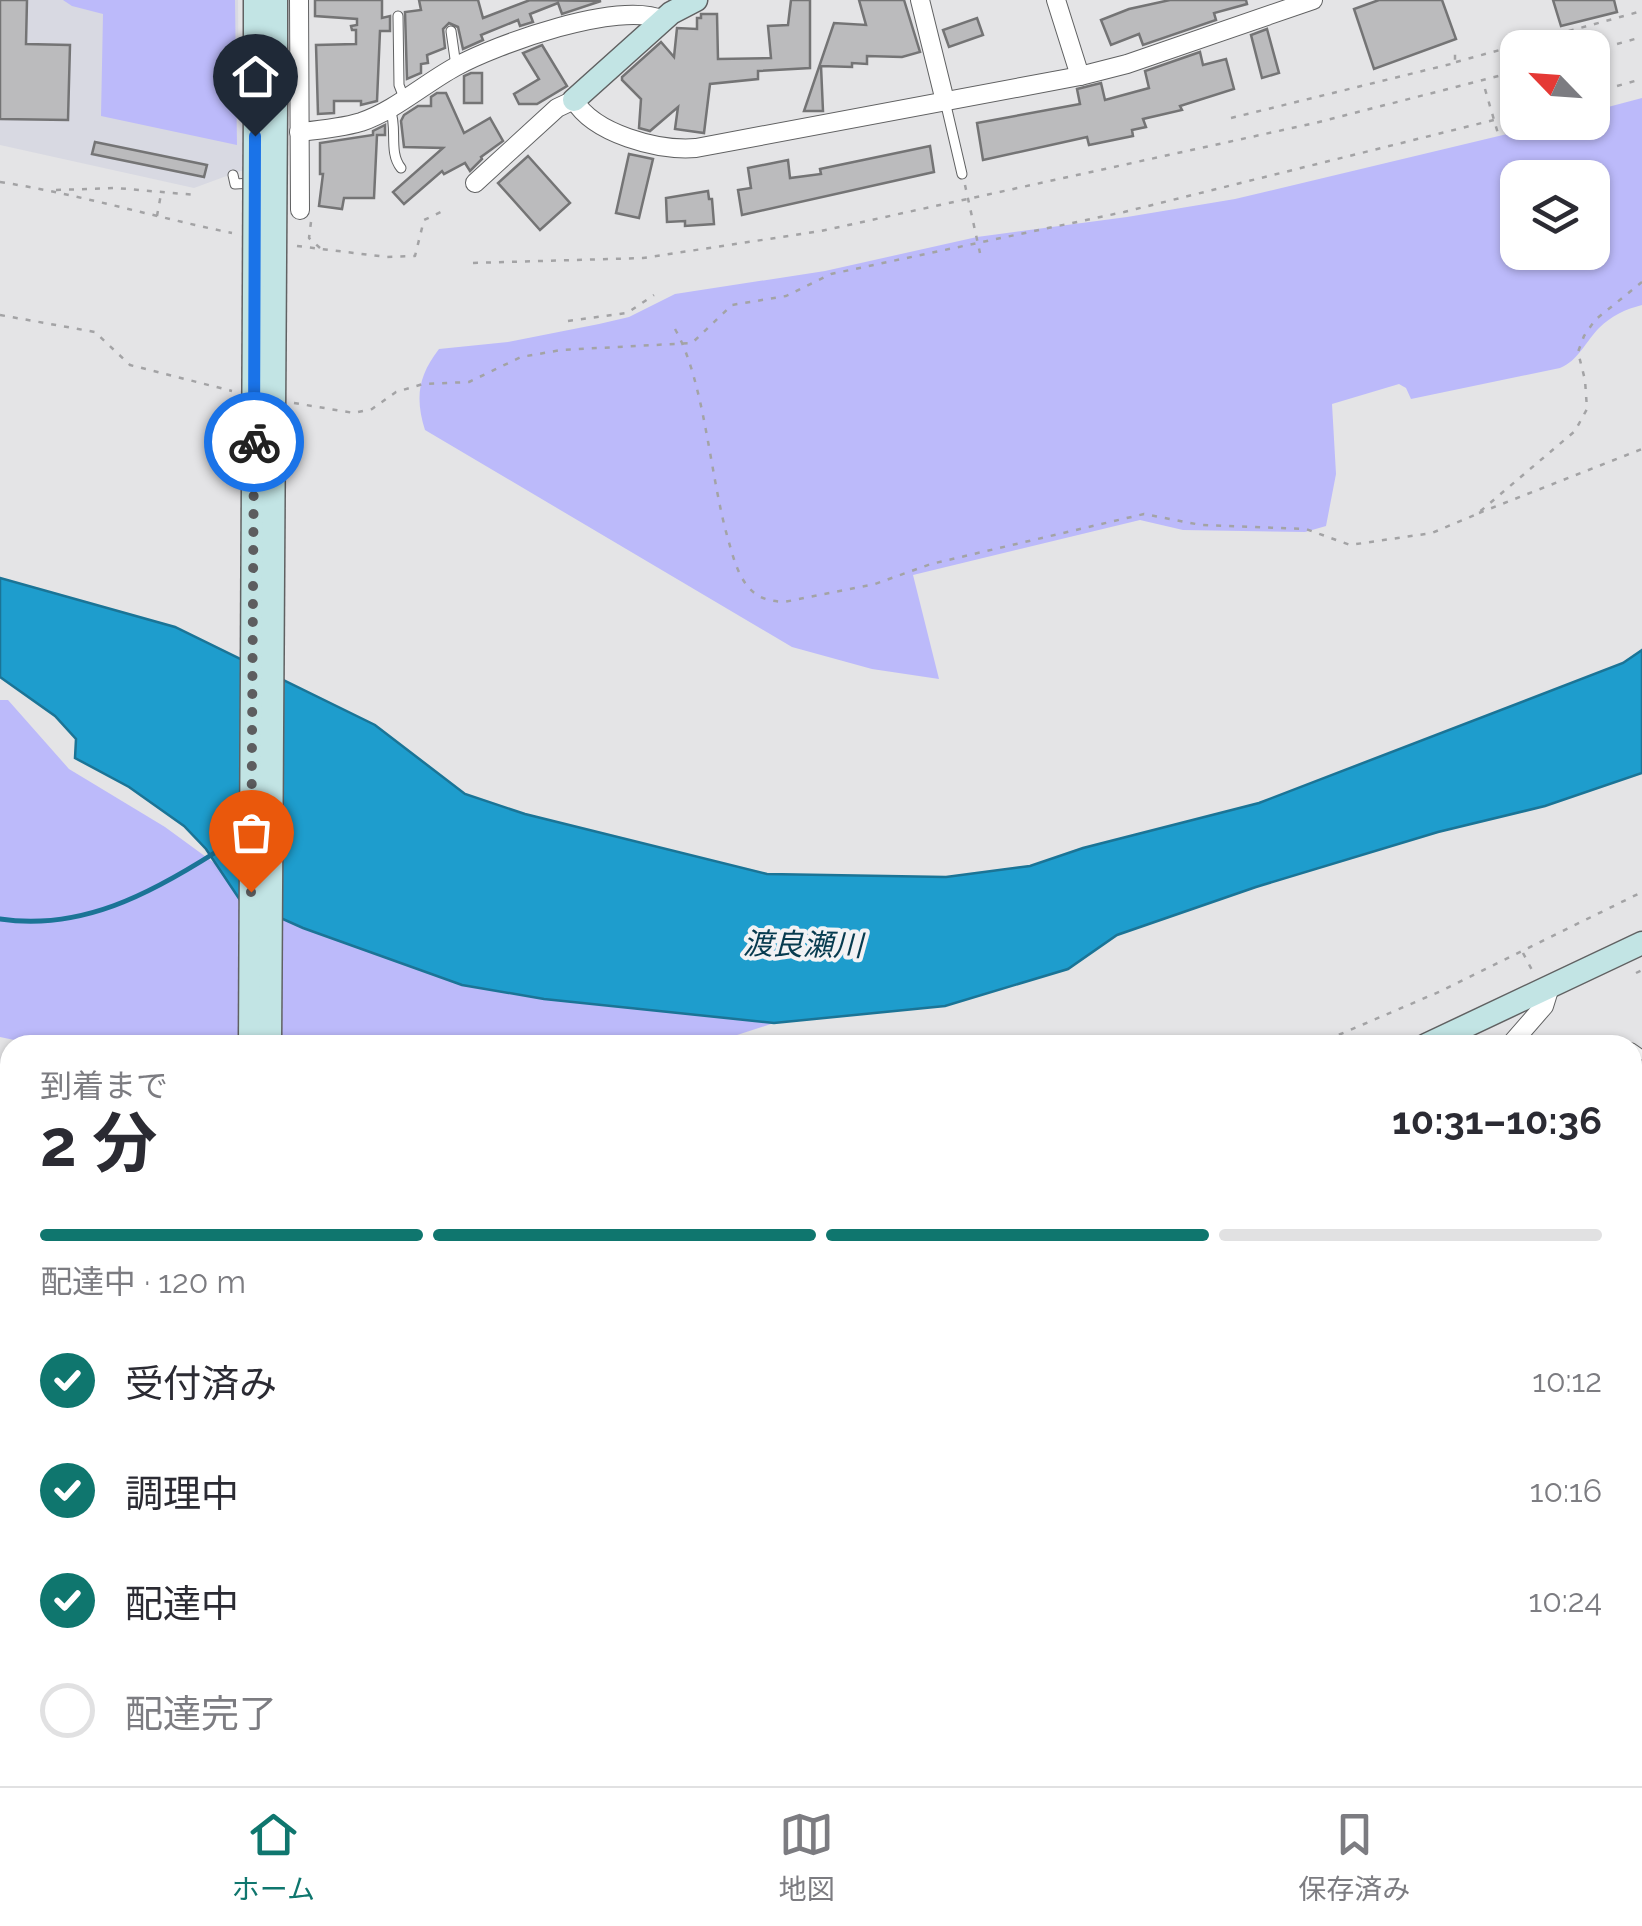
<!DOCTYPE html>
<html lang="ja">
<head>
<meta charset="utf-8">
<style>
	:root { --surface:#fff; --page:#f7f7f7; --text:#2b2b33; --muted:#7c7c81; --line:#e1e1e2; --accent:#0f766e }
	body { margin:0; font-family:Raleway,"Noto Sans JP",sans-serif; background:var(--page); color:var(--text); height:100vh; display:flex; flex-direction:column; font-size:38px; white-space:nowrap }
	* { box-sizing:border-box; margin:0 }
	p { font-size:32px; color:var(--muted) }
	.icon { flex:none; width:55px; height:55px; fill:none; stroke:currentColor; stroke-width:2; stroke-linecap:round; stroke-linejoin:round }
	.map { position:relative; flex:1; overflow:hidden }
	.panel { position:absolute; left:0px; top:1035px; width:1642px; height:752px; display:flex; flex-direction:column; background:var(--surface); border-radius:30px 30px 0 0; box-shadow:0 2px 8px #0004 }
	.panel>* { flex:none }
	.needle { width:65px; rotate:295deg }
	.controls { position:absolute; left:1500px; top:30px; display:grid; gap:20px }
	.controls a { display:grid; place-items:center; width:110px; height:110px; border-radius:20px; background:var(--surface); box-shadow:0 2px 8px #0004; font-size:50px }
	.pin { position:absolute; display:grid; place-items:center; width:85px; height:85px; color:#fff; margin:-102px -42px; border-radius:50% 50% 50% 0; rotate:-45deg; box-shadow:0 0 10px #0007 }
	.pin .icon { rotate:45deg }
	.courier { position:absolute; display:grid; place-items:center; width:100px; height:100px; margin:-50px; border:8px solid #1a73e8; border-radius:50%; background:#fff; color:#222; box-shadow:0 2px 12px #0007 }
	.headline em { font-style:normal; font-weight:700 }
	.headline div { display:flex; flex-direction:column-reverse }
	.headline { display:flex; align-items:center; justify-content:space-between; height:170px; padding:0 40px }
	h1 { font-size:65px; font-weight:700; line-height:75px }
	.bar { display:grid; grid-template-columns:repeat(4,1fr); gap:15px 10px; align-content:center; height:120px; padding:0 40px }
	.bar i { height:12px; border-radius:8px; background:var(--line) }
	.bar .active { background:var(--accent) }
	.bar p { grid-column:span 4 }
	ol { padding:0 40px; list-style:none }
	li { display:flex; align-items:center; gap:30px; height:110px }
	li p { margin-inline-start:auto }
	li .icon { padding:10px; border-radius:50%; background:var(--accent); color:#fff; stroke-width:4 }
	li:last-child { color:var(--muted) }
	li i { width:55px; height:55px; border:5px solid var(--line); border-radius:50% }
	.tab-bar { display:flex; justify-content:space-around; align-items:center; height:140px; border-top:2px solid var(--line); background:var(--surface); font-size:28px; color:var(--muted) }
	.tab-bar a { display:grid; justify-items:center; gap:5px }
	.tab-bar .active { color:var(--accent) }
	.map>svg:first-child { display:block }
</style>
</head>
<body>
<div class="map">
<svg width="1642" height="1786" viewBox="0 0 1642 1786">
	<rect width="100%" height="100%" fill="#e4e4e6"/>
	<g fill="#eed3d4">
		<polygon points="0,1474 10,1481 10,1778 240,1778 241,1786 0,1786"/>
		<polygon points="300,1778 432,1778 432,1786 302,1786"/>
	</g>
	<polygon fill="#d8d9e2" points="0,0 238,0 239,104 287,104 287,171 240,171 194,188 0,145"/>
	<g fill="#bcbafa" fill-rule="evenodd">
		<polygon points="63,0 235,0 237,145 101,116 103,14 72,6"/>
		<path d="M1642 98V305C1626 309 1611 316 1599 328 1586 341 1578 361 1560 368L1411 399 1406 388 1399 384 1332 404 1336 474 1326 526 1305 532 1183 530 1140 520 913 575 939 679 872 669 792 647 425 430C415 398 418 376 439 349L508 342 599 324 629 317 675 294 825 271 977 237 1127 217 1235 199 1553 123 1592 122 1593 111ZM1518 178H1592V252H1518Z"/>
		<polygon points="0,700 8,700 69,769 165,827 303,928 544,999 774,1023 734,1036 685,1045 38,1045 0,1037"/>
	</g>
	<polygon fill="#1e9dcd" stroke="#1b7496" stroke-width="2.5" points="0,578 175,627 375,725 465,794 525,814 767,874 946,877 1030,866 1083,848 1259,803 1623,663 1642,650 1642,773 1545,806 1438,832 1256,887 1117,935 1068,969 945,1006 774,1023 544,999 462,985 303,928 240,900 206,849 184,826 129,787 75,758 76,739 55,716 0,677"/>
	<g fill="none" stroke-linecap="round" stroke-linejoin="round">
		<g stroke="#1b7496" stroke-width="5">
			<path d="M0 919C81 931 150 894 216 852"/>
			<polyline points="0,1161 10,1164"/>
			<polyline points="1632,1182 1642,1179"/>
			<polyline points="1632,1329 1642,1330"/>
		</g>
	</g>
	<g fill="#bbbbbd" stroke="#747475" stroke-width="2.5">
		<polygon points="0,0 27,0 26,44 70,45 68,120 0,119"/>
		<polygon points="315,0 382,0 382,18 390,16 390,31 380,31 377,101 361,105 361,101 334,101 334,113 318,114 316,45 356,44 356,30 352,30 351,26 357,25 357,19 315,16"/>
		<polygon points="419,0 478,0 483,18 530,0 601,1 562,14 558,3 530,14 533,22 520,26 518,20 481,35 483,40 463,49 458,27 449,23 443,29 445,48 427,55 428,63 421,64 421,73 407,79 405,12 421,10"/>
		<polygon points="791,0 810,0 810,68 758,71 758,79 710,84 704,133 675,129 678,107 650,131 639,128 641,99 622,80 622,77 661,42 674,57 677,28 697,29 697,18 701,18 701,14 717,14 718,59 771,58 768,26 788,25"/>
		<polygon points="859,0 904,0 920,52 902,57 867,56 867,64 852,63 852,67 821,66 823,111 804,111 834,23 866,25"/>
		<polygon points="1170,0 1246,0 1247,4 1214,13 1216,20 1143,45 1139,34 1111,45 1101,20 1129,9"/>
		<polygon points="1379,0 1442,0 1456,39 1374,69 1354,9"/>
		<polygon points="1553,0 1614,0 1617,12 1561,26"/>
		<polygon points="977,18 983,35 949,47 943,30"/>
		<polygon points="1267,29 1279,73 1262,78 1251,35"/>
		<polygon points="542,45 567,86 537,104 519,104 514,94 539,79 523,53"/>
		<polygon points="1200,52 1203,65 1226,59 1234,89 1180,106 1182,110 1143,119 1146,127 1132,130 1133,136 1089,145 1087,137 983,160 977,123 1080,104 1077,89 1101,83 1105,100 1149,88 1145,71"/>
		<polygon points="471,73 482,73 482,103 464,103 464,76"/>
		<polygon points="437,93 446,93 464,133 490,118 503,141 481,157 482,159 470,171 465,163 444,174 442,171 404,204 393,192 443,148 404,147 401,121 404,115 418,106 431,106 431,97"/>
		<polygon points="385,125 385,135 377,135 374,198 344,198 342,209 319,206 323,174 320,174 320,143 373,135 373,131"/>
		<polygon points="95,142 207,165 204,177 92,154"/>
		<polygon points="930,146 934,172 742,215 738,190 751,188 748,168 788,160 790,178 821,174 820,169"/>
		<polygon points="629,154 653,159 639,218 616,213"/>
		<polygon points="528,156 570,203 540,230 498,183"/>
		<polygon points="708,191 709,199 712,199 714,224 685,226 685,221 667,222 666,198"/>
	</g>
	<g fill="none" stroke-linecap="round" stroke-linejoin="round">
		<g stroke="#606162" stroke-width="11">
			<g id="lane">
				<polyline points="398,16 399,85 404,98"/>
				<polyline points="451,31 456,66"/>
				<polyline points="945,101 962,174"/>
				<path d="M390 109C398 128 388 152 401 168"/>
				<polyline points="233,175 235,184 253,183"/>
				<polyline points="1632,1048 1642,1055"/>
				<polyline points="0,1377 10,1375"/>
				<polyline points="10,1480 5,1494 10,1501"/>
				<polyline points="0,1628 10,1627"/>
				<polyline points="97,1778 98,1786"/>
				<polyline points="218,1778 219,1786"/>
				<polyline points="616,1778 627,1786"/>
				<polyline points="780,1778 782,1786"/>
				<polyline points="1282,1778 1284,1786"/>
			</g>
		</g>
		<g stroke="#606162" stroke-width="20">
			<g id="street">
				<polyline points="299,0 300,210"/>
				<polyline points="920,0 945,101"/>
				<polyline points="1056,0 1080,76"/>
				<path d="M299 132C319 130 341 128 361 122 394 111 424 84 455 67 497 44 619 0 663 20"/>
				<path d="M475 183 557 108 574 100C594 134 658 151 696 148L1080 76 1127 64 1313 0"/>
				<polyline points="1510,1045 1544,1006 1549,990"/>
				<polyline points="1632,1173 1642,1169"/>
				<polyline points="1632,1416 1642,1414"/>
				<polyline points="1632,1619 1642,1669"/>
			</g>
		</g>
		<g stroke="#606162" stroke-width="25">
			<g id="secondary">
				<polyline points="574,100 671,13 696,0"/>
				<polyline points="255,102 255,0"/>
				<polyline points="276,102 276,0"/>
				<polyline points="1426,1045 1642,943"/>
				<polyline points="0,1136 10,1140"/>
				<polyline points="0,1455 10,1462"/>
				<polyline points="259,1778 259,1786"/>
				<polyline points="283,1778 284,1786"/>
			</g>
		</g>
		<g stroke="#287374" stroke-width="32">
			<g id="highway">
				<polyline points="1632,1751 1642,1750"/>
				<polyline points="1422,1786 1472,1778"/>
			</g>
		</g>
		<g stroke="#a3a3a5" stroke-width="2.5" stroke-dasharray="5 8" stroke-linecap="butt">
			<polyline points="1592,51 1642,37"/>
			<polyline points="1456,62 1642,11"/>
			<polyline points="1485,89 1499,137"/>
			<polyline points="1592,93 1642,79"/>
			<polyline points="1231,118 1455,63 1455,53"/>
			<path d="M0 182C78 194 154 217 232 233"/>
			<polyline points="965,185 980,253"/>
			<polyline points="56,190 116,188 196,195"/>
			<polyline points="157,216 161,194"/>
			<polyline points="311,222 309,238 320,248"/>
			<polyline points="297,246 387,257 415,256 424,220 443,211"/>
			<polyline points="473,263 643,258 821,231 1315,123 1518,71"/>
			<polyline points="0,315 95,332 130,365 232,391"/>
			<polyline points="568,321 627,313 654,295"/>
			<path d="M675 329C705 382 710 477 728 539 733 556 737 574 749 588 759 599 770 601 784 602L875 584 931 564 1144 514 1201 525 1306 529 1350 545 1432 533 1477 514 1575 431 1587 409 1585 380 1578 352 1584 336 1595 320 1642 282"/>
			<polyline points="294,403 354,413 372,409 396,392 423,384 469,382 521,357 561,350 692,343 732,305 786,296 831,274 1124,212 1518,114"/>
			<polyline points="1479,513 1642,449"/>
			<polyline points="1523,953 1533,972"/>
			<polyline points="1636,973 1642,970"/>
			<polyline points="1315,1045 1441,991 1642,892"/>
			<polyline points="0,1106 10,1108"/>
			<polyline points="0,1603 10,1601"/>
			<polyline points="1045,1778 1047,1786"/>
			<polyline points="1617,1786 1618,1778"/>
		</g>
		<use href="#lane" stroke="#fff" stroke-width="9"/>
		<use href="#street" stroke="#fff" stroke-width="18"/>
		<use href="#secondary" stroke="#c2e4e4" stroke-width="22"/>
		<use href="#highway" stroke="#32a5a6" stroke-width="30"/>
		<g stroke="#606162" stroke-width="25" stroke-linecap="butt">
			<g id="secondary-bridge">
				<polyline points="250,1045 255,102"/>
				<polyline points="270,1045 276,102"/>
			</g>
		</g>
		<use href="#secondary-bridge" stroke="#c2e4e4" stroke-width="22"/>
	</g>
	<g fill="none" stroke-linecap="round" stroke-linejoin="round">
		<polyline stroke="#5d5d5f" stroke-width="10" stroke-dasharray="0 18" points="251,892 254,442"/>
		<polyline stroke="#1a73e8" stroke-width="12" points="254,442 255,136"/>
	</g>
	<g text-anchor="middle" stroke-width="8" stroke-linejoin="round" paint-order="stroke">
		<g font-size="30" font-style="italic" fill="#073b4f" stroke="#f2f2f4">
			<text transform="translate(803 945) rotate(1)" y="10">渡良瀬川</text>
		</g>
	</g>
</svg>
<div class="controls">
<a><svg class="needle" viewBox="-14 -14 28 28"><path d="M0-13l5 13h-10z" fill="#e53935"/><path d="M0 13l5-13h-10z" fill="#7c7c81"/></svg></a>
<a><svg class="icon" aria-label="layers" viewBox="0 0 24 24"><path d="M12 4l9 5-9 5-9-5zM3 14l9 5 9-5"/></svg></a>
</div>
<div class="pin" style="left:251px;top:892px;background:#ea580c"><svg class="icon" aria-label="bag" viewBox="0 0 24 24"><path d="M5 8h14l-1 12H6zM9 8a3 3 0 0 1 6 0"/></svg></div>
<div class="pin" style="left:255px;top:136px;background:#1f2937"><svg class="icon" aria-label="home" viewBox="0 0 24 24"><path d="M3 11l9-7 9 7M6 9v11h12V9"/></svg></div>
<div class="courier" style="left:254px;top:442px"><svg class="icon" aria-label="bike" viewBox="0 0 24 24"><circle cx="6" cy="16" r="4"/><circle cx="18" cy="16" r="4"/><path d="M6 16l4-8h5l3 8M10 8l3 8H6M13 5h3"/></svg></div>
<section class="panel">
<div class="headline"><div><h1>2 分</h1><p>到着まで</p></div><em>10:31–10:36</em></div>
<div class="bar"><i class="active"></i><i class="active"></i><i class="active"></i><i></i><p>配達中 · 120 m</p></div>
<ol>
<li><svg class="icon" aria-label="check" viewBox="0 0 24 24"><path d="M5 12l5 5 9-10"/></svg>受付済み<p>10:12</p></li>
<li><svg class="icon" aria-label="check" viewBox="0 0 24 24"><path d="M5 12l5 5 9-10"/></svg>調理中<p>10:16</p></li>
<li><svg class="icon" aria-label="check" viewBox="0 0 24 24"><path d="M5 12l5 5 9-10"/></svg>配達中<p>10:24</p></li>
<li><i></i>配達完了</li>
</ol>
</section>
</div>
<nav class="tab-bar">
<a class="active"><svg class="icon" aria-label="home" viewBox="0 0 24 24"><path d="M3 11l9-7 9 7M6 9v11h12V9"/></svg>ホーム</a>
<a><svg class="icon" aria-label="map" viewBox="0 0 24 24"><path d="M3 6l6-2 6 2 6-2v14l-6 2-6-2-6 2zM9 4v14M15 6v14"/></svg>地図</a>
<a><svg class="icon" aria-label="saved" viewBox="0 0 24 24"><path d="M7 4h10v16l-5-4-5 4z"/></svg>保存済み</a>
</nav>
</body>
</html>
